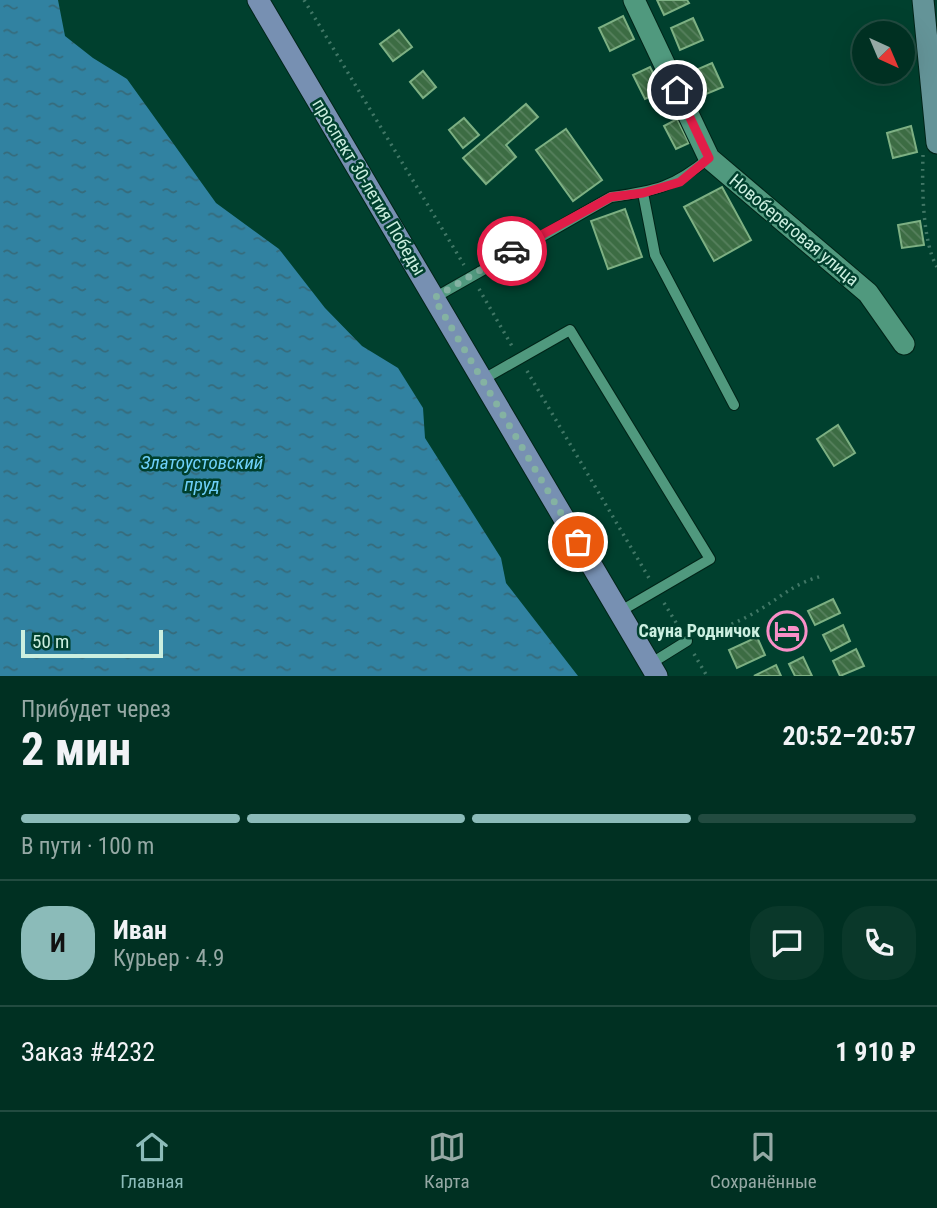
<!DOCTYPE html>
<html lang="ru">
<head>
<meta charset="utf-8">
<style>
	:root { --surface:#003022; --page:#0a382a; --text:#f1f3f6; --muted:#95a9a5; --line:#224b40; --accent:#8bbbb9 }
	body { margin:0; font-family:"Roboto Condensed",sans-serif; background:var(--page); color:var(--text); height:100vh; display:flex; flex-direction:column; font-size:26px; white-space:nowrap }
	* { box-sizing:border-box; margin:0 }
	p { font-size:23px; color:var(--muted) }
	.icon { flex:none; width:38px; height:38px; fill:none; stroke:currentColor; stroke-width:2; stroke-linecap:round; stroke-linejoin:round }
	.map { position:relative; height:676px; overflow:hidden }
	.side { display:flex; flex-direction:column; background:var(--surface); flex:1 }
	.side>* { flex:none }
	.needle { width:46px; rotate:136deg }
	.buttons { position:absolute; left:852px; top:21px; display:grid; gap:14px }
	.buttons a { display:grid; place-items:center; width:63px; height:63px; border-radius:50%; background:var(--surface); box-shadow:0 7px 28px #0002,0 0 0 2px var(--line); font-size:35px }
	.scale { position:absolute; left:21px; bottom:18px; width:142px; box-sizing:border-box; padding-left:7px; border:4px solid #cbefe0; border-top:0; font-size:19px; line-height:24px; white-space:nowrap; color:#cbefe0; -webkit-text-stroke:5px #00402e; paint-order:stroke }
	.pin { position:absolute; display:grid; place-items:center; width:60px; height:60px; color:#fff; margin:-30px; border:4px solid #fff; border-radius:50%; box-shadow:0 2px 7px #0007 }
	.courier { position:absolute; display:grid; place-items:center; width:70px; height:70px; margin:-35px; border:5px solid #e11d48; border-radius:50%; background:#fff; color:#222; box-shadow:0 2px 9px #0007 }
	.headline em { font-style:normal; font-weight:700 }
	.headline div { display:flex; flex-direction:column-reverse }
	.headline { display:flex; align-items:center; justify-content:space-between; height:119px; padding:0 21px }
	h1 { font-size:46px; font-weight:700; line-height:52px }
	.bar { display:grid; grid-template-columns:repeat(4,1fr); gap:10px 7px; align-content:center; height:84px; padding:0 21px }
	.bar i { height:9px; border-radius:5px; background:var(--line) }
	.bar .on { background:var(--accent) }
	.bar p { grid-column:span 4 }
	.line { display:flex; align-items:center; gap:18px; padding:0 21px; border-top:2px solid var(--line) }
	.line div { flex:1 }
	.round { display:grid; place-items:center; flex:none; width:74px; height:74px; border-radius:28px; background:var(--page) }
	.dock { display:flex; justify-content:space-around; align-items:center; height:98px; border-top:2px solid var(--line); background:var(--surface); font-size:19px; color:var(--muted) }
	.dock a { display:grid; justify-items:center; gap:4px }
	.dock .on { color:var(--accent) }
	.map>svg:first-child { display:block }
</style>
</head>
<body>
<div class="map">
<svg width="937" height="676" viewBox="0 0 937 676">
	<defs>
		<pattern id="water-ripples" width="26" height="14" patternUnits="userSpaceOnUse" patternTransform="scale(1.75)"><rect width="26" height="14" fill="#3182a1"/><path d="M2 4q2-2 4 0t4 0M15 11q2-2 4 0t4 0" fill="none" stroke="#366b7b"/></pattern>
		<pattern id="building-back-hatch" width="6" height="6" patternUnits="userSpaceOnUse" patternTransform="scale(1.75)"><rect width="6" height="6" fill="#3c6c43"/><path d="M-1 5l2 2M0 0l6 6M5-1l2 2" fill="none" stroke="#57815e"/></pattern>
	</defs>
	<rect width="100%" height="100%" fill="#00402e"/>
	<polygon fill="url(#water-ripples)" points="0,0 58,0 65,36 93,58 127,79 216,203 279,249 325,308 362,346 398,368 423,408 425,438 501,558 506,583 578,676 0,676"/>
	<g fill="url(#building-back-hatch)" stroke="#7db083" stroke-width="2">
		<polygon points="657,0 687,0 689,3 664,15"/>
		<polygon points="623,16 634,39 610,51 599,28"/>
		<polygon points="693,18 703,40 680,50 671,28"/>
		<polygon points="399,30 412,47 393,61 380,44"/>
		<polygon points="712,63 723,87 699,97 689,73"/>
		<polygon points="650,67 662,91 645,99 633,75"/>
		<polygon points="423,71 436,87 423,98 410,82"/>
		<polygon points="526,104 538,117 506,145 516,157 486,184 463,158"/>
		<polygon points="464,118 479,135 463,148 449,130"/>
		<polygon points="677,119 689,143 676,149 664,126"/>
		<polygon points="911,126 917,152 893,158 887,133"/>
		<polygon points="566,129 602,180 573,201 536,150"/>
		<polygon points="722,187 751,240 714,261 684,207"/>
		<polygon points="625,209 642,257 608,269 591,221"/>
		<polygon points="920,221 924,245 902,248 898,225"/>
		<polygon points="838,425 855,453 834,466 817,439"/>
		<polygon points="833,599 840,613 815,625 808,611"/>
		<polygon points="791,619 800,637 778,648 769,630"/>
		<polygon points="843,625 850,641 831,651 823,635"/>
		<polygon points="757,637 765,655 737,668 729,650"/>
		<polygon points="856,649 864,666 840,676 833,661"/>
		<polygon points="803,657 812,676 795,676 789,664"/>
		<polygon points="776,665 781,676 754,676"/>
	</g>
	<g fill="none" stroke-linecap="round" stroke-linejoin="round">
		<g stroke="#002418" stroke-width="12">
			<g id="lane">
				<polyline points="643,193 655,255 734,405"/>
				<path d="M434 298 611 197C656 191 674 187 709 158"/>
				<polyline points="482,380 570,330 710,559 619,612"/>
				<polyline points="650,664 687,641"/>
			</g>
		</g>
		<g stroke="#002418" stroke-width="23">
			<polyline id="street" points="634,0 709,158 868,293 904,344"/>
		</g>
		<g stroke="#002418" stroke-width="23">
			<polyline id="secondary" points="923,0 937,143"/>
		</g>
		<g stroke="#002418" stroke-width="23">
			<polyline id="primary" points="258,0 657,676"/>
		</g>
		<g stroke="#407766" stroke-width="3.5" stroke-dasharray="2 5" stroke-linecap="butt">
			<polyline points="304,0 464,265"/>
			<path d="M923 155C922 185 922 241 937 267"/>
			<polyline points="479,289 512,346"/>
			<polyline points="527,371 649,578"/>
			<polyline points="664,603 680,629"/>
			<path d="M699 637C721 629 744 620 764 607 786 593 796 583 822 576"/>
			<polyline points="694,654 707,676"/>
		</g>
		<use href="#lane" stroke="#50997e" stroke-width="10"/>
		<use href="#street" stroke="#50997e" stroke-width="21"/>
		<use href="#secondary" stroke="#649498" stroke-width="21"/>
		<use href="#primary" stroke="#7790b2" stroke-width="21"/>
	</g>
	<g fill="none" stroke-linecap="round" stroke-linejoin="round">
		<polyline stroke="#84b2a2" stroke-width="7" stroke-dasharray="0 12.6" points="512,251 434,298 578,542"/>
		<polyline stroke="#e11d48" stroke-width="9" points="512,251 611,197 643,193 680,182 709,158 677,90"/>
	</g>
	<defs>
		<g id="hotel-ring" transform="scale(2.0125)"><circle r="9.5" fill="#00402e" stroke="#f98fc8" stroke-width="1.5"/><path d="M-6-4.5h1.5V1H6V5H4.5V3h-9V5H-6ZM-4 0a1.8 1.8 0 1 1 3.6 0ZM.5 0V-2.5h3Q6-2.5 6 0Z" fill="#f98fc8"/></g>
	</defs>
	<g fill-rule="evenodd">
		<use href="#hotel-ring" x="787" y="631"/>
	</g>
	<g text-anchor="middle" stroke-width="5" stroke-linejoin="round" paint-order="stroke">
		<g font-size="18" fill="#cbefe0" stroke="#00402e">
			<text transform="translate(369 187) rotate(59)" y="6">проспект 30-летия Победы</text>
			<text transform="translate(794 230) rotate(40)" y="6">Новобереговая улица</text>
		</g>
		<g font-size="18" font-weight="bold" fill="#cbefe0" stroke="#00402e" text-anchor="end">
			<text x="760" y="637">Сауна Родничок</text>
		</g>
		<g font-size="19" font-style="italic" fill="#6ed0f9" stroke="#00402e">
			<text x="202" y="469">Златоустовский<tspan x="202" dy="22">пруд</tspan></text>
		</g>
	</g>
</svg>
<div class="buttons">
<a><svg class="needle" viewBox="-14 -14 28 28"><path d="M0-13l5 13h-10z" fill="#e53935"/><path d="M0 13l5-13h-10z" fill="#95a9a5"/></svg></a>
</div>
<div class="scale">50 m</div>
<div class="pin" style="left:578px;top:542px;background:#ea580c"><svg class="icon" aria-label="bag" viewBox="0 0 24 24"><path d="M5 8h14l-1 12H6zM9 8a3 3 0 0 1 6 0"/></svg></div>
<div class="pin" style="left:677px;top:90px;background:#1f2937"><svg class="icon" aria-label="home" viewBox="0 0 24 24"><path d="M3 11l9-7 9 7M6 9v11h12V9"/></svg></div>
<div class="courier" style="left:512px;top:251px"><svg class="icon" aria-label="car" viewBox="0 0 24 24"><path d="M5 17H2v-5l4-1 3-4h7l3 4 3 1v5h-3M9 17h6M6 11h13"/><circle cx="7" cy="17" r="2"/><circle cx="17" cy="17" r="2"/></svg></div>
</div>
<section class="side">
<div class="headline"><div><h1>2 мин</h1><p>Прибудет через</p></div><em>20:52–20:57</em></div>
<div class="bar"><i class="on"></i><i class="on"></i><i class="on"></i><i></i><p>В пути · 100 m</p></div>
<div class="line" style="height:126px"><b class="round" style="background:var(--accent);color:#111">И</b><div><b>Иван</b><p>Курьер · 4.9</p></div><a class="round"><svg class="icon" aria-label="chat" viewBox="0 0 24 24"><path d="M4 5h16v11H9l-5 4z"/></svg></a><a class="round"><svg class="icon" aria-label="phone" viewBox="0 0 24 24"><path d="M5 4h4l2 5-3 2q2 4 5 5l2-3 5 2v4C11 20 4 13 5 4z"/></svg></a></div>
<div class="line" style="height:91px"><div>Заказ #4232</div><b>1 910 ₽</b></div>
</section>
<nav class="dock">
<a class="on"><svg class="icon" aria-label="home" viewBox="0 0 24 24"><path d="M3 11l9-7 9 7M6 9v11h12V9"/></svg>Главная</a>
<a><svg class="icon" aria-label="map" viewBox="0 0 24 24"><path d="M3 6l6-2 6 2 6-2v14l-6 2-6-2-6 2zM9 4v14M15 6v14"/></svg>Карта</a>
<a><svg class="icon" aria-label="saved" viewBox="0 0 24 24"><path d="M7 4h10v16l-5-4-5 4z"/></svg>Сохранённые</a>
</nav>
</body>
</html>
